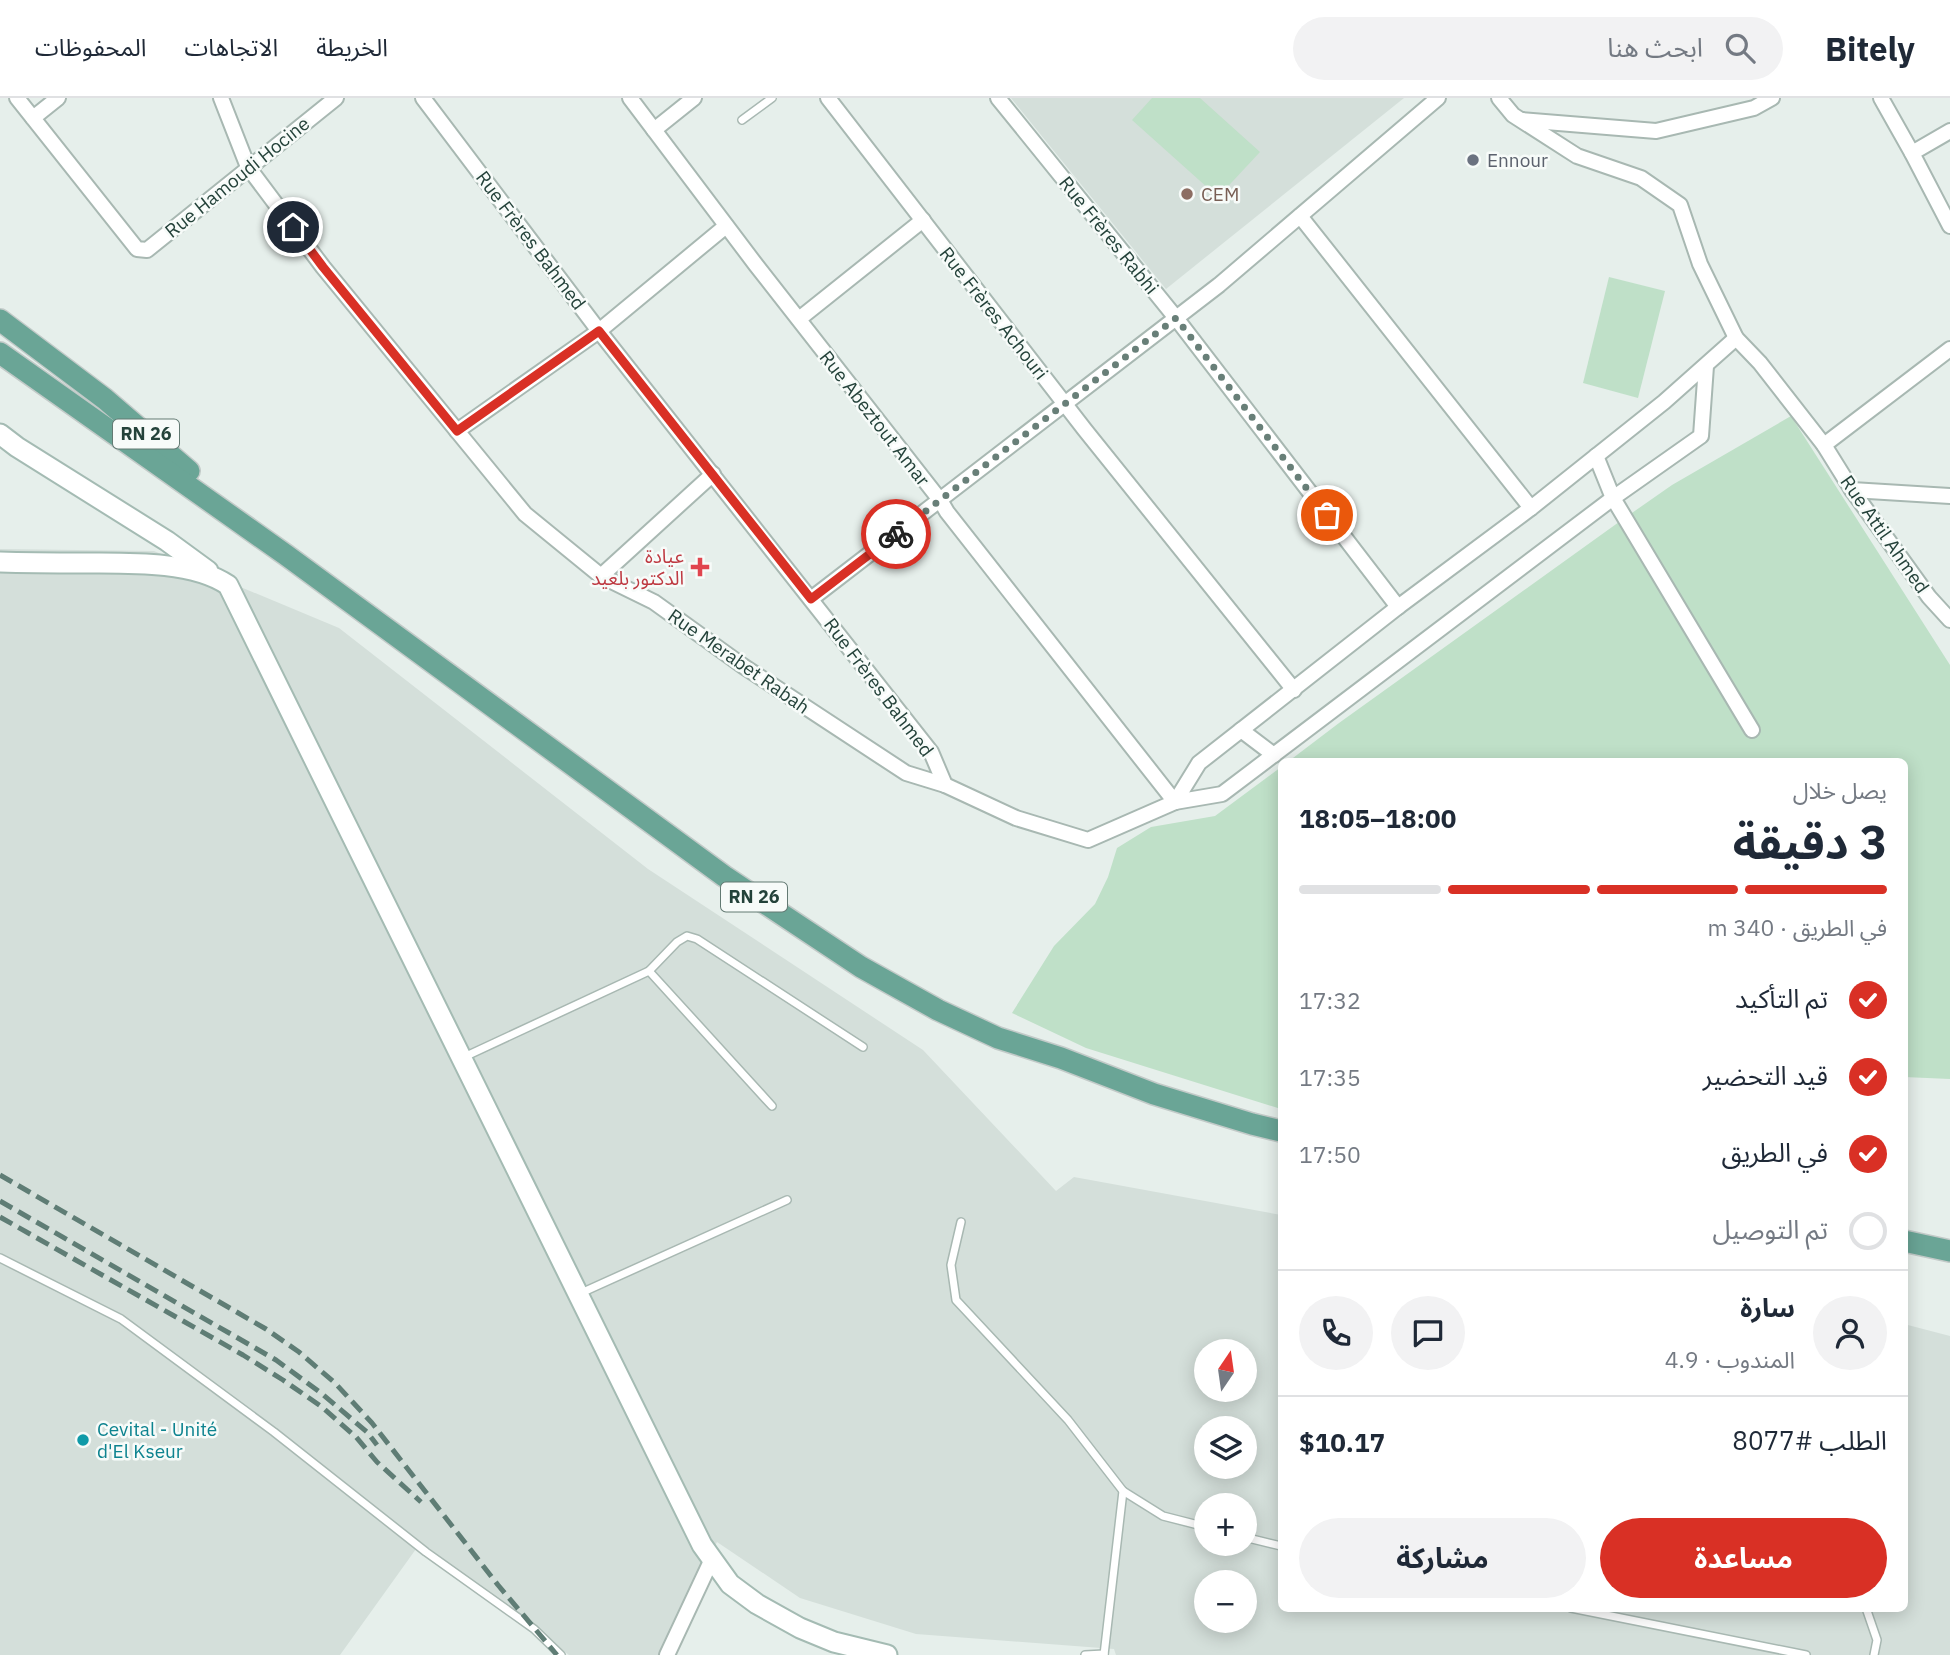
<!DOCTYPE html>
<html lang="ar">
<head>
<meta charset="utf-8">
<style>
	:root { --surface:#fff; --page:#f2f2f3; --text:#1f2937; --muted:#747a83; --line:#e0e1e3; --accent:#d93025 }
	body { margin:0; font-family:"IBM Plex Sans","Noto Sans Arabic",sans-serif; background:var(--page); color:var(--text); direction:rtl; height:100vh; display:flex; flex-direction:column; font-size:26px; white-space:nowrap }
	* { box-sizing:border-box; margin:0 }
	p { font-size:23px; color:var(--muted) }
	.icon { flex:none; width:38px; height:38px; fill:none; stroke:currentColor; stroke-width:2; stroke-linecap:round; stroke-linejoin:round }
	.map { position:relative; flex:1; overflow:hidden; direction:ltr }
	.details { position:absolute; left:1278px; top:660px; width:630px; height:854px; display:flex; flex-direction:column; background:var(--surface); border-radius:10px; box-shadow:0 4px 18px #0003; direction:rtl }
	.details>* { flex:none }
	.needle { width:46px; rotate:13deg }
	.fabs { position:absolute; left:1194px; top:1241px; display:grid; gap:14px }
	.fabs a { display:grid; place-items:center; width:63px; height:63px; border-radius:50%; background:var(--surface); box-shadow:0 4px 18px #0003; font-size:35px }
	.pin { position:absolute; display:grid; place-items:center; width:60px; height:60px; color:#fff; margin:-30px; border:4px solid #fff; border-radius:50%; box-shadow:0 2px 7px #0007 }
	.courier { position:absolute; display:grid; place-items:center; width:70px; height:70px; margin:-35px; border:5px solid #d93025; border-radius:50%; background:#fff; color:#222; box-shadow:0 2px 9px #0007 }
	.head em { font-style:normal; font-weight:700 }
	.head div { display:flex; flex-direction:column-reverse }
	.head { display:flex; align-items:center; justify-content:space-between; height:119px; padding:0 21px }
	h1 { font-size:46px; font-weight:700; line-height:52px }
	.bar { display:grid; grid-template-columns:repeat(4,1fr); gap:10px 7px; align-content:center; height:84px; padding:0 21px }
	.bar i { height:9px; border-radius:5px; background:var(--line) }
	.bar .active { background:var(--accent) }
	.bar p { grid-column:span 4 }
	.line { display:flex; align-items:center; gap:18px; padding:0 21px; border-top:2px solid var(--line) }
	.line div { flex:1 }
	.round { display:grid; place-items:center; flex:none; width:74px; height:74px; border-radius:37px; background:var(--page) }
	ol { padding:0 21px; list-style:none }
	li { display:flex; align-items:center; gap:21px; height:77px }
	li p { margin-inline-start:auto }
	li .icon { padding:7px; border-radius:50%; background:var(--accent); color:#fff; stroke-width:4 }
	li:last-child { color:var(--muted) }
	li i { width:38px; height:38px; border:4px solid var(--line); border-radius:50% }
	.primary-button { display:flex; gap:14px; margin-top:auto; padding:14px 21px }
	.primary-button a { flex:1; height:80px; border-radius:42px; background:var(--accent); color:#fff; font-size:28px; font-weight:700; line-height:80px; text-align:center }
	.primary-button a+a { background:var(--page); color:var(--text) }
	header { display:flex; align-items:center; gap:42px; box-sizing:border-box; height:98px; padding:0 35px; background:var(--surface); border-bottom:2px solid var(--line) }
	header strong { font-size:33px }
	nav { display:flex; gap:38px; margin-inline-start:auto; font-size:24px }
	.search { width:490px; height:63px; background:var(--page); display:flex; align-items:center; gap:18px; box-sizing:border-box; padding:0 24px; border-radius:38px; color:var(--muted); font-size:26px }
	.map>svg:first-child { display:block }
</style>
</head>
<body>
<header>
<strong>Bitely</strong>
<div class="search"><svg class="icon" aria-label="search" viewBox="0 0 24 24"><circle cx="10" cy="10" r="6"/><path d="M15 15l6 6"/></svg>ابحث هنا</div>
<nav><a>الخريطة</a><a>الاتجاهات</a><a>المحفوظات</a></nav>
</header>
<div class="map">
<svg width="1950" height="1557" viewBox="0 0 1950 1557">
	<rect width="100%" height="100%" fill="#e6efeb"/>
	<g fill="#d4dfda" fill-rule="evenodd">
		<polygon points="1011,0 1404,0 1166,191"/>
		<path d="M0 451 154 453 339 530 648 771 923 952 1056 1093 1074 1079 1281 1117V1510H1904V1226L1950 1238V1557H1116L1114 1551 916 1536 800 1500 717 1444 659 1557H569L421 1444 340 1557H0ZM1206 1253H1244V1292H1206ZM1206 1330H1244V1368H1206ZM1206 1407H1244V1446H1206ZM1206 1484H1244V1522H1206Z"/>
	</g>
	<g fill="#bfe0c8">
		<polygon points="1152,0 1200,0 1260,54 1218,99 1132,22"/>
		<polygon points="1609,179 1665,193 1638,300 1583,285"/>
		<polygon points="1791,318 1950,567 1950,981 1904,979 1904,663 1289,663 1339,625 1619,424 1672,387"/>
		<polygon points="1281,669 1281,1011 1086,950 1012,915 1054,848 1095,806 1108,779 1117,750 1151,729 1215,718"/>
	</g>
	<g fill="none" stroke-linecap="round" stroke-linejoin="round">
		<g stroke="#a8b8b2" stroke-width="10">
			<g id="lane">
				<polyline points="742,22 772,0"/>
				<polyline points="649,873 772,1008"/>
				<polyline points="462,960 649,873 677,844 687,838 697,841 863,949"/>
				<polyline points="961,1124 951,1167 956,1202 1068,1322 1123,1393 1104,1557"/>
				<polyline points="0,1160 121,1221 274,1334 426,1454 534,1531 561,1557"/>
				<polyline points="581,1195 787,1102"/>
				<polyline points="1123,1393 1163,1418 1206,1429"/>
				<polyline points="1244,1439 1281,1448"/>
				<polyline points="1571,1510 1806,1557"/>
				<polyline points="1866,1510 1877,1542 1874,1557"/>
				<polyline points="1085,1557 1104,1556"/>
			</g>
		</g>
		<g stroke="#a8b8b2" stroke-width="18">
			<g id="street">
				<polyline points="17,0 137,151 147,152 336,0"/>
				<polyline points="221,0 248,69 323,169 525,416 601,478 654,504 743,568 906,675 945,687"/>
				<polyline points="423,0 599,233 931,654 945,687 1016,720 1088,742 1175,704 1222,696 1613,400 1701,338 1706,268"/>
				<polyline points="630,0 756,167 940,402 947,414 1175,704"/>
				<polyline points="828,0 1085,332 1294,592"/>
				<polyline points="998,0 1176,220 1398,509"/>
				<polyline points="1499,0 1513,17 1577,58 1641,80 1680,107 1700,166 1736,240 1760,265 1824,347 1852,392 1929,499 1950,522"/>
				<polyline points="1881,0 1912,55 1950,128"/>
				<polyline points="33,20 58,0"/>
				<polyline points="1522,22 1656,33 1754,10 1772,0"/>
				<polyline points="654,32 694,0"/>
				<polyline points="1912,55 1950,33"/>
				<polyline points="1300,118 1531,410"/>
				<polyline points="799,221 923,122"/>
				<polyline points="457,333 599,233 726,128"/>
				<polyline points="1824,347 1950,251"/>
				<polyline points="1596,358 1613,400 1752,632"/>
				<polyline points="1852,392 1950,398"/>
				<polyline points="601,478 713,376"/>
				<polyline points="811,501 1219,187 1438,0"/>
				<polyline points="1241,632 1274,657"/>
				<polyline points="1175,704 1199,665 1398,509 1531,410 1664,304 1736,240"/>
				<polyline points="667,1557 712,1461"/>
			</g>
		</g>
		<g stroke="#a4bbb3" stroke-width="23">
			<g id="secondary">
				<polyline points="0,336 17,349 167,443 208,473"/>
				<path d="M0 464C29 465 58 465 86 465 129 465 193 463 228 487L702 1447 730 1486 757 1506 800 1530 834 1544 887 1557"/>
			</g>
		</g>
		<g stroke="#c2cac8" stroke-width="24">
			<g id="primary">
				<polyline points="0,222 105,301 189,373"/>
				<polyline points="0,255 286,457 724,778 861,869 938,912 998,940 1061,960 1154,996 1252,1026 1281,1033"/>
				<polyline points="1904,1143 1950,1153"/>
			</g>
		</g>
		<use href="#lane" stroke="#fff" stroke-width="7"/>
		<use href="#street" stroke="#fff" stroke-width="14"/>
		<use href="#secondary" stroke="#fff" stroke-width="19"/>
		<use href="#primary" stroke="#6aa596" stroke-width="21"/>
		<g stroke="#5f7d75" stroke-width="5" stroke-dasharray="14 7" stroke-linecap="butt">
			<polyline points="0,1077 266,1231 299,1254 335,1285 372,1325 498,1487 557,1557"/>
			<polyline points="0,1103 276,1262 321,1295 367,1334 377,1347"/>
			<polyline points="0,1119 243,1257 283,1282 322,1309 356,1339 377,1364 421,1404"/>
		</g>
	</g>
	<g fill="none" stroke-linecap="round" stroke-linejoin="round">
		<polyline stroke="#687f78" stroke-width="7" stroke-dasharray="0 12.6" points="896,436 1176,220 1327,417"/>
		<polyline stroke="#d93025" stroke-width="9" points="293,129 323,169 457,333 599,233 811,501 896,436"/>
	</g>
	<circle fill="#6b7280" stroke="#f7fbf9" stroke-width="2.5" cx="1473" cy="62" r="7"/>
	<circle fill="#8d6e63" stroke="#f7fbf9" stroke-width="2.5" cx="1187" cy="96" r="7"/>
	<path fill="#e0444e" stroke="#f7fbf9" stroke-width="2.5" d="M696.5 458.5h7v7h7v7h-7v7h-7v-7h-7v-7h7z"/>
	<circle fill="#0f9aa8" stroke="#f7fbf9" stroke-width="2.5" cx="83" cy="1342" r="7"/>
	<g text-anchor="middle" stroke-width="5" stroke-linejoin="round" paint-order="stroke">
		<g fill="#f7fbf9" stroke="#637a73" stroke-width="2">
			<rect x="113" y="321.5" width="66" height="29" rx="5"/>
			<rect x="721" y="784.5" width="66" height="29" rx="5"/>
		</g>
		<g font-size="18" font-weight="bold" fill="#24423a">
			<text x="146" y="342">RN 26</text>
			<text x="754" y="805">RN 26</text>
		</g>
		<g font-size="19" fill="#5b616d" stroke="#f7fbf9" text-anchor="start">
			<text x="1487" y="69">Ennour</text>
		</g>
		<g font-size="19" fill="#24423a" stroke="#f7fbf9">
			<text transform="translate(237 79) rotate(-39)" y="7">Rue Hamoudi Hocine</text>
			<text transform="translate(1109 137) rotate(51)" y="7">Rue Frères Rabhi</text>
			<text transform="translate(531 142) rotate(53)" y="7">Rue Frères Bahmed</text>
			<text transform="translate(994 215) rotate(52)" y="7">Rue Frères Achouri</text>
			<text transform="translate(875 320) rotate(52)" y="7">Rue Abeztout Amar</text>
			<text transform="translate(1885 436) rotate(55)" y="7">Rue Attil Ahmed</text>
			<text transform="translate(739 563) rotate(35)" y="7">Rue Merabet Rabah</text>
			<text transform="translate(879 589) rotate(53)" y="7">Rue Frères Bahmed</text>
		</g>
		<g font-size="19" fill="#785e54" stroke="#f7fbf9" text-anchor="start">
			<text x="1201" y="103">CEM</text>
		</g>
		<g font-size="19" fill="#be3a42" stroke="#f7fbf9" text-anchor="end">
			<text x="684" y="465">عيادة<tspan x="684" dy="22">الدكتور بلعيد</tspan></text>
		</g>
		<g font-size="19" fill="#0d838f" stroke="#f7fbf9" text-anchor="start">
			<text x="97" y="1338">Cevital - Unité<tspan x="97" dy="22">d'El Kseur</tspan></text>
		</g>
	</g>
</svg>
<div class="fabs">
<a><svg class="needle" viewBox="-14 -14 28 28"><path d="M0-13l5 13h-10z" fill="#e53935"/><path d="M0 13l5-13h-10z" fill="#747a83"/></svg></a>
<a><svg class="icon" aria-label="layers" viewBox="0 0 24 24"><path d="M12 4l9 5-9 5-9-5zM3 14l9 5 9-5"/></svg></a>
<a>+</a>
<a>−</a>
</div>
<div class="pin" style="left:1327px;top:417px;background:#ea580c"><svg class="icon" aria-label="bag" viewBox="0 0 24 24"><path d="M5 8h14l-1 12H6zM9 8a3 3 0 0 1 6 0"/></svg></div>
<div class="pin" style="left:293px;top:129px;background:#1f2937"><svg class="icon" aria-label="home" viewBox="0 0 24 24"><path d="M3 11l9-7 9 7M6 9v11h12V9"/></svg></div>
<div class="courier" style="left:896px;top:436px"><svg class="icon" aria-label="bike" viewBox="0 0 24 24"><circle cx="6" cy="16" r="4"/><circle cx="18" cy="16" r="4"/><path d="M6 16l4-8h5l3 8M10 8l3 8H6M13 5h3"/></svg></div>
<section class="details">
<div class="head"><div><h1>3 دقيقة</h1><p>يصل خلال</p></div><em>18:00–18:05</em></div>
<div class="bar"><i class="active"></i><i class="active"></i><i class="active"></i><i></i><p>في الطريق · 340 m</p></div>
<ol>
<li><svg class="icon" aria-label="check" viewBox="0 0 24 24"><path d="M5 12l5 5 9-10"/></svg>تم التأكيد<p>17:32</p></li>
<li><svg class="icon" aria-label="check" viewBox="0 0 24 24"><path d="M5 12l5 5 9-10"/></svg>قيد التحضير<p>17:35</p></li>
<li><svg class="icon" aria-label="check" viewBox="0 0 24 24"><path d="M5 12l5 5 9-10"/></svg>في الطريق<p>17:50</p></li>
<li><i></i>تم التوصيل</li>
</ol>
<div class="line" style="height:126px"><a class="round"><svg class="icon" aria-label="person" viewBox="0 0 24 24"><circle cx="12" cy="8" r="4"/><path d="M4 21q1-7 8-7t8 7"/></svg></a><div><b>سارة</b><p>المندوب · 4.9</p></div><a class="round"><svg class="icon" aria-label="chat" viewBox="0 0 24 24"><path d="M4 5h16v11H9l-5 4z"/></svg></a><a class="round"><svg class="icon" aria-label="phone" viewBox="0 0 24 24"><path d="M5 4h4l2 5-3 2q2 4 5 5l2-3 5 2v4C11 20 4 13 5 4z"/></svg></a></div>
<div class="line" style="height:91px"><div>الطلب #8077</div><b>$10.17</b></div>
<div class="primary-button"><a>مساعدة</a><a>مشاركة</a></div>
</section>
</div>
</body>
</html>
